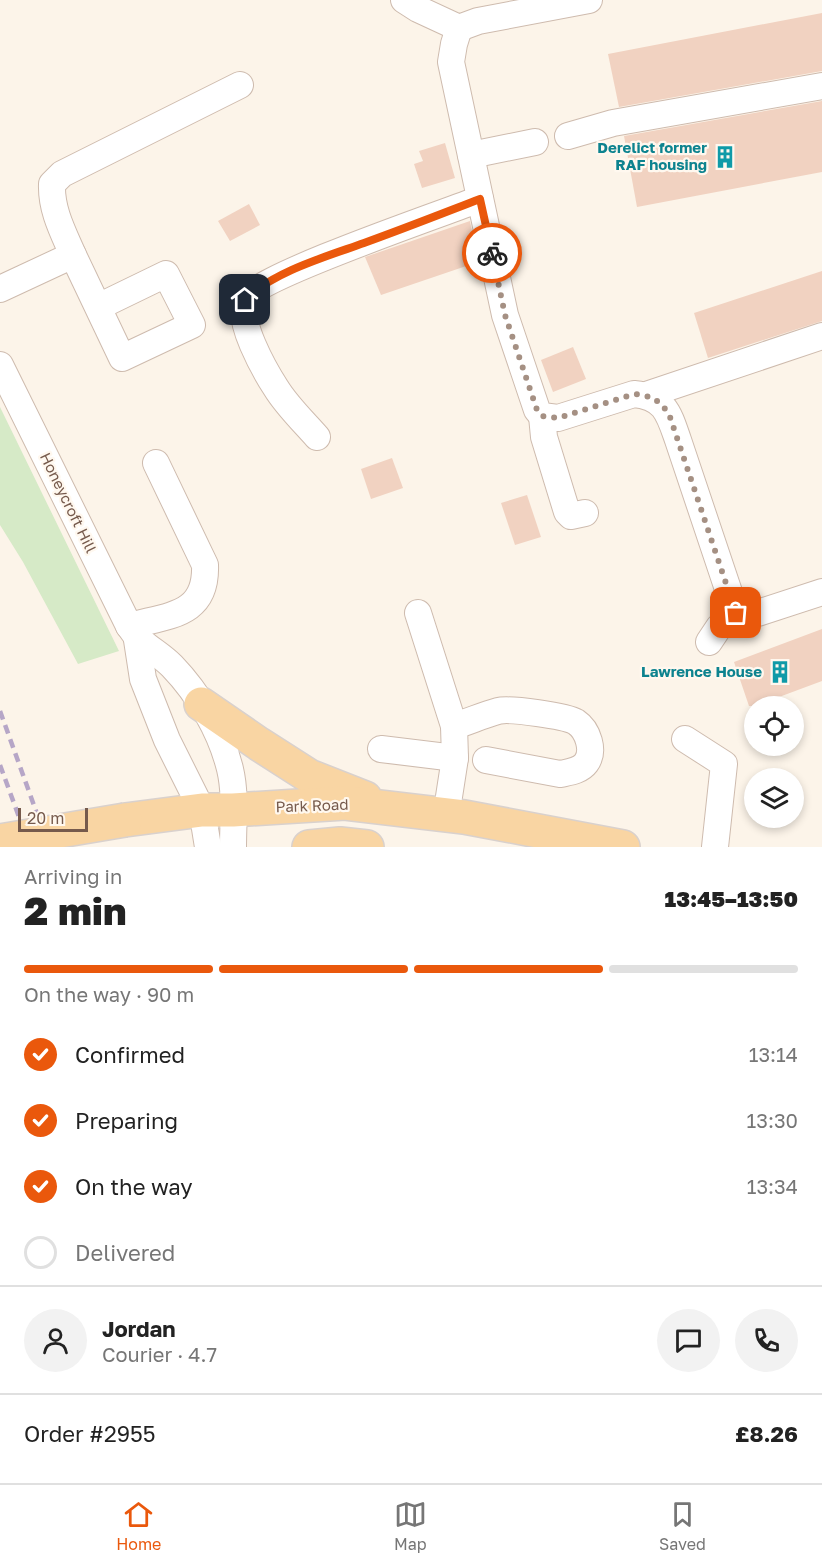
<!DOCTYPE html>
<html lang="en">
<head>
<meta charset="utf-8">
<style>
	:root { --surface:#fff; --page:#f2f2f2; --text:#222; --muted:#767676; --line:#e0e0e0; --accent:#ea580c }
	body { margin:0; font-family:"Golos Text",sans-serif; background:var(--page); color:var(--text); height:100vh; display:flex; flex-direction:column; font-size:22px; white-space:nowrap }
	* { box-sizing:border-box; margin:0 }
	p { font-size:20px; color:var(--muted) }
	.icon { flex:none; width:33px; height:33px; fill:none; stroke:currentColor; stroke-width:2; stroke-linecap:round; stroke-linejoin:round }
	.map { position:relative; height:847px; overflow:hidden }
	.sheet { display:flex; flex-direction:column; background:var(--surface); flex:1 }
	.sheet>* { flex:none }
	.buttons { position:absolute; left:744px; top:696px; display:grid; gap:12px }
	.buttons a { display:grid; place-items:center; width:60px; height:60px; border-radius:50%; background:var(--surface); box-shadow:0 3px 9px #0003; font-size:30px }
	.scale { position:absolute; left:18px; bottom:15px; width:70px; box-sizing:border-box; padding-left:6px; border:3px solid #765a4c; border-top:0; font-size:16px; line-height:21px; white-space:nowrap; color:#765a4c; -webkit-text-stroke:4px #fff8ef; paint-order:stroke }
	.pin { position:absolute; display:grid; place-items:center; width:51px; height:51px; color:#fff; margin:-26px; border-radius:12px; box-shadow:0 3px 9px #0006 }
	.courier { position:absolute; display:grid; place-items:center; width:60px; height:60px; margin:-30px; border:4px solid #ea580c; border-radius:50%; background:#fff; color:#222; box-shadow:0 2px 8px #0007 }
	.head em { font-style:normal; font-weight:800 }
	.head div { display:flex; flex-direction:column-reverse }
	.head { display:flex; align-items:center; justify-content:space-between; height:102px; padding:0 24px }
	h1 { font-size:39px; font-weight:800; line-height:45px }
	.bar { display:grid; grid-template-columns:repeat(4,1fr); gap:9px 6px; align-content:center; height:72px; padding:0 24px }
	.bar i { height:8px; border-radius:4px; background:var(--line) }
	.bar .active { background:var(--accent) }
	.bar p { grid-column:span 4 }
	.line { display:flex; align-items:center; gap:15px; padding:0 24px; border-top:2px solid var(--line) }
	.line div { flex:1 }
	.round { display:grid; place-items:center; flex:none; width:63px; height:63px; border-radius:32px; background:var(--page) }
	ol { padding:0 24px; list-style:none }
	li { display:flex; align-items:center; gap:18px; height:66px }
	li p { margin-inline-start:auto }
	li .icon { padding:6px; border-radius:50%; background:var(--accent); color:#fff; stroke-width:4 }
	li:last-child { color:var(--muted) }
	li i { width:33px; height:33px; border:3px solid var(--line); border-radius:50% }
	.tabs { display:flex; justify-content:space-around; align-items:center; height:84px; border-top:2px solid var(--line); background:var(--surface); font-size:16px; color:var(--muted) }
	.tabs a { display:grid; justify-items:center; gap:3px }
	.tabs .active { color:var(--accent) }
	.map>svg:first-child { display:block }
</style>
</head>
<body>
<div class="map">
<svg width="822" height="847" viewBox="0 0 822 847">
	<rect width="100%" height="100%" fill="#fcf4e9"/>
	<polygon fill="#d6eac7" points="0,407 119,651 78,664 23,562 0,525"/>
	<g fill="#f1d2c1">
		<polygon points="822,13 822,71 619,107 608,54"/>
		<polygon points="822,101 822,172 637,207 624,136"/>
		<polygon points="445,143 455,178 422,188 414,164 423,161 419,151"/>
		<polygon points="249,204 260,225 230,241 218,221"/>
		<polygon points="470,221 478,262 381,295 365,257"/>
		<polygon points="822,271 822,321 708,358 694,313"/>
		<polygon points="573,347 586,379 553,392 541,360"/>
		<polygon points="392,458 403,488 371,499 361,469"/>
		<polygon points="527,495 541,537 515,545 501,503"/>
		<polygon points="822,629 822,681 771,700 774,706 749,706 734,662"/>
	</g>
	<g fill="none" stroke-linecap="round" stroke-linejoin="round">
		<g stroke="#cebbae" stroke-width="28">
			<g id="minor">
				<polyline points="404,0 418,9 459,28 478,21 589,0"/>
				<path d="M459 28 454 44 451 62 505 315 537 410 542 416 558 418 634 394C665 397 669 414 678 440L736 613"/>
				<polyline points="568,136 613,123 822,86"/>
				<polyline points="471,155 535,142"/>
				<polyline points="73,255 122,358 192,325 166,274 98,307"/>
				<path d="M0 289 73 255C63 232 51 210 52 184L62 174 240 85"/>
				<path d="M0 365 129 626C142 647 156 650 172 666 199 694 221 732 230 769 236 794 233 822 233 847"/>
				<polyline points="646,395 822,336"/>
				<polyline points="542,416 544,437 567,512 571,516 585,513"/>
				<path d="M317 437C303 421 287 406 276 388 265 371 235 319 246 299 258 276 444 213 480 199"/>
				<polyline points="418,613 454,726 455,758 446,816"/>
				<path d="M129 626C169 615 207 616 205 565L156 463"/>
				<polyline points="137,640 143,679 167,740 202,810 208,847"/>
				<polyline points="709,642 719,627 736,613 758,613 822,592"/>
				<path d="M454 726C468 722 483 715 498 711 510 708 566 716 576 722 588 730 595 751 586 763 580 771 569 772 560 774L486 760"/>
				<polyline points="685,739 724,764 715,847"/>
				<polyline points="381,749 455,758"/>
			</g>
		</g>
		<g stroke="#d9d1cd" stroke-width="36">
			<g id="major">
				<polyline points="201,704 259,744 309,776 365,798"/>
				<polyline points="125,820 202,810 233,810 345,803 464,817 623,847"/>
				<polyline points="309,847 340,844 367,847"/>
			</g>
		</g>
		<use href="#minor" stroke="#fff" stroke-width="26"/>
		<use href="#major" stroke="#f9d5a3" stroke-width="33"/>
		<g stroke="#b6a6c7" stroke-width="4.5" stroke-dasharray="9 6" stroke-linecap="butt">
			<polyline points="0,711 49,847"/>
			<polyline points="0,765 30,847"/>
		</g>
		<g stroke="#d9d1cd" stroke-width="36" stroke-linecap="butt">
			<polyline id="major-bridge" points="0,841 125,820"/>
		</g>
		<use href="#major-bridge" stroke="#f9d5a3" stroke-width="33"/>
	</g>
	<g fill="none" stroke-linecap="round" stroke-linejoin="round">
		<path stroke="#a59083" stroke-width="6" stroke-dasharray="0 10.8" d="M492 253 505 315 537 410 542 416 558 418 634 394C652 396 658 399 669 414L736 613"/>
		<path stroke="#ea580c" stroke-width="8" d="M245 300C272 272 328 256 364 243 403 229 441 214 480 199L492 253"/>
	</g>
	<defs>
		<g id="building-bare" transform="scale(1.8)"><path d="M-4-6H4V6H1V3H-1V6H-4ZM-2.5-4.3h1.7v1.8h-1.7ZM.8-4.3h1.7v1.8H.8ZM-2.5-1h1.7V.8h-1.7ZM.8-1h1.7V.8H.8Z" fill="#0f9aa8" stroke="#fff8ef" stroke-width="2.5" paint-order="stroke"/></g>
	</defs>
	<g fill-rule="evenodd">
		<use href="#building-bare" x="725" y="157"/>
		<use href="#building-bare" x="780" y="672"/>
	</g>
	<g text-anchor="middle" stroke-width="4.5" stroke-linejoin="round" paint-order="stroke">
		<g font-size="15" font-weight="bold" fill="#0d838f" stroke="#fff8ef" text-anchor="end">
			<text x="707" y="153">Derelict former<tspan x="707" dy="17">RAF housing</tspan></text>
			<text x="762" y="677">Lawrence House</text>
		</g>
		<g font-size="15" fill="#765a4c" stroke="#fff8ef">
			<text transform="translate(68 503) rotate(64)" y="5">Honeycroft Hill</text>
			<text transform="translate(312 806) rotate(-2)" y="5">Park Road</text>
		</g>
	</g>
</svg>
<div class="buttons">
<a><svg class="icon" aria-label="locate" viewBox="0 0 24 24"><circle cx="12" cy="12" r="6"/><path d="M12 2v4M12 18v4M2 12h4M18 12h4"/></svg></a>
<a><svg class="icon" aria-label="layers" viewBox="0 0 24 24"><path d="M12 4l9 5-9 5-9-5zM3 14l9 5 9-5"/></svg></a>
</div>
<div class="scale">20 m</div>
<div class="pin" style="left:736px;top:613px;background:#ea580c"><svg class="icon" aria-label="bag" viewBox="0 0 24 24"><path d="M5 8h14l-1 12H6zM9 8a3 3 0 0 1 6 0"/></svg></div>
<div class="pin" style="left:245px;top:300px;background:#1f2937"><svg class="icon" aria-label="home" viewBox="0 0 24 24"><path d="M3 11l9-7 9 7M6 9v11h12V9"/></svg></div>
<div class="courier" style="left:492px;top:253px"><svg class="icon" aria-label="bike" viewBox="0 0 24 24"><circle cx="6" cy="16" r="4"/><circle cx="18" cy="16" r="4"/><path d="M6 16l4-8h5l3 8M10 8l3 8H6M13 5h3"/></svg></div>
</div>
<section class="sheet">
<div class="head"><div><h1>2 min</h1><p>Arriving in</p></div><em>13:45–13:50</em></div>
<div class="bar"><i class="active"></i><i class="active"></i><i class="active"></i><i></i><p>On the way · 90 m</p></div>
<ol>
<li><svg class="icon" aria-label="check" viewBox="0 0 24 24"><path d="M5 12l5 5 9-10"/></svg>Confirmed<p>13:14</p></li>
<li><svg class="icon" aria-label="check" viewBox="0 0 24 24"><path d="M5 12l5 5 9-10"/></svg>Preparing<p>13:30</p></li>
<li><svg class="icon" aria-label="check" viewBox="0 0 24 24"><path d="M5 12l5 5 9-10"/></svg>On the way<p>13:34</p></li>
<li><i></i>Delivered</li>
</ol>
<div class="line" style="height:108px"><a class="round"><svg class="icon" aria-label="person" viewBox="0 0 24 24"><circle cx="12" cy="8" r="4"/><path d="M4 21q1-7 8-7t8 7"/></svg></a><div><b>Jordan</b><p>Courier · 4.7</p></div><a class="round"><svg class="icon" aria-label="chat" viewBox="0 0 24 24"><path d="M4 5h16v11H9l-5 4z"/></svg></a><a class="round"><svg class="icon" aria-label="phone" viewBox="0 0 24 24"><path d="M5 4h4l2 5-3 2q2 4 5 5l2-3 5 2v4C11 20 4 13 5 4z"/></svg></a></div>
<div class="line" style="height:78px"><div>Order #2955</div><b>£8.26</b></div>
</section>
<nav class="tabs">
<a class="active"><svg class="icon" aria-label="home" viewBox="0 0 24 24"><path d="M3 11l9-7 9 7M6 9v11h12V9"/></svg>Home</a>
<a><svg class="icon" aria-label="map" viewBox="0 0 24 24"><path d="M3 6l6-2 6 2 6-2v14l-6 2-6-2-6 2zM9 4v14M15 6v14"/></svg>Map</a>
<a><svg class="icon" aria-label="saved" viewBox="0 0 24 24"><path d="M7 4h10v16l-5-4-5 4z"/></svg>Saved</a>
</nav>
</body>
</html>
